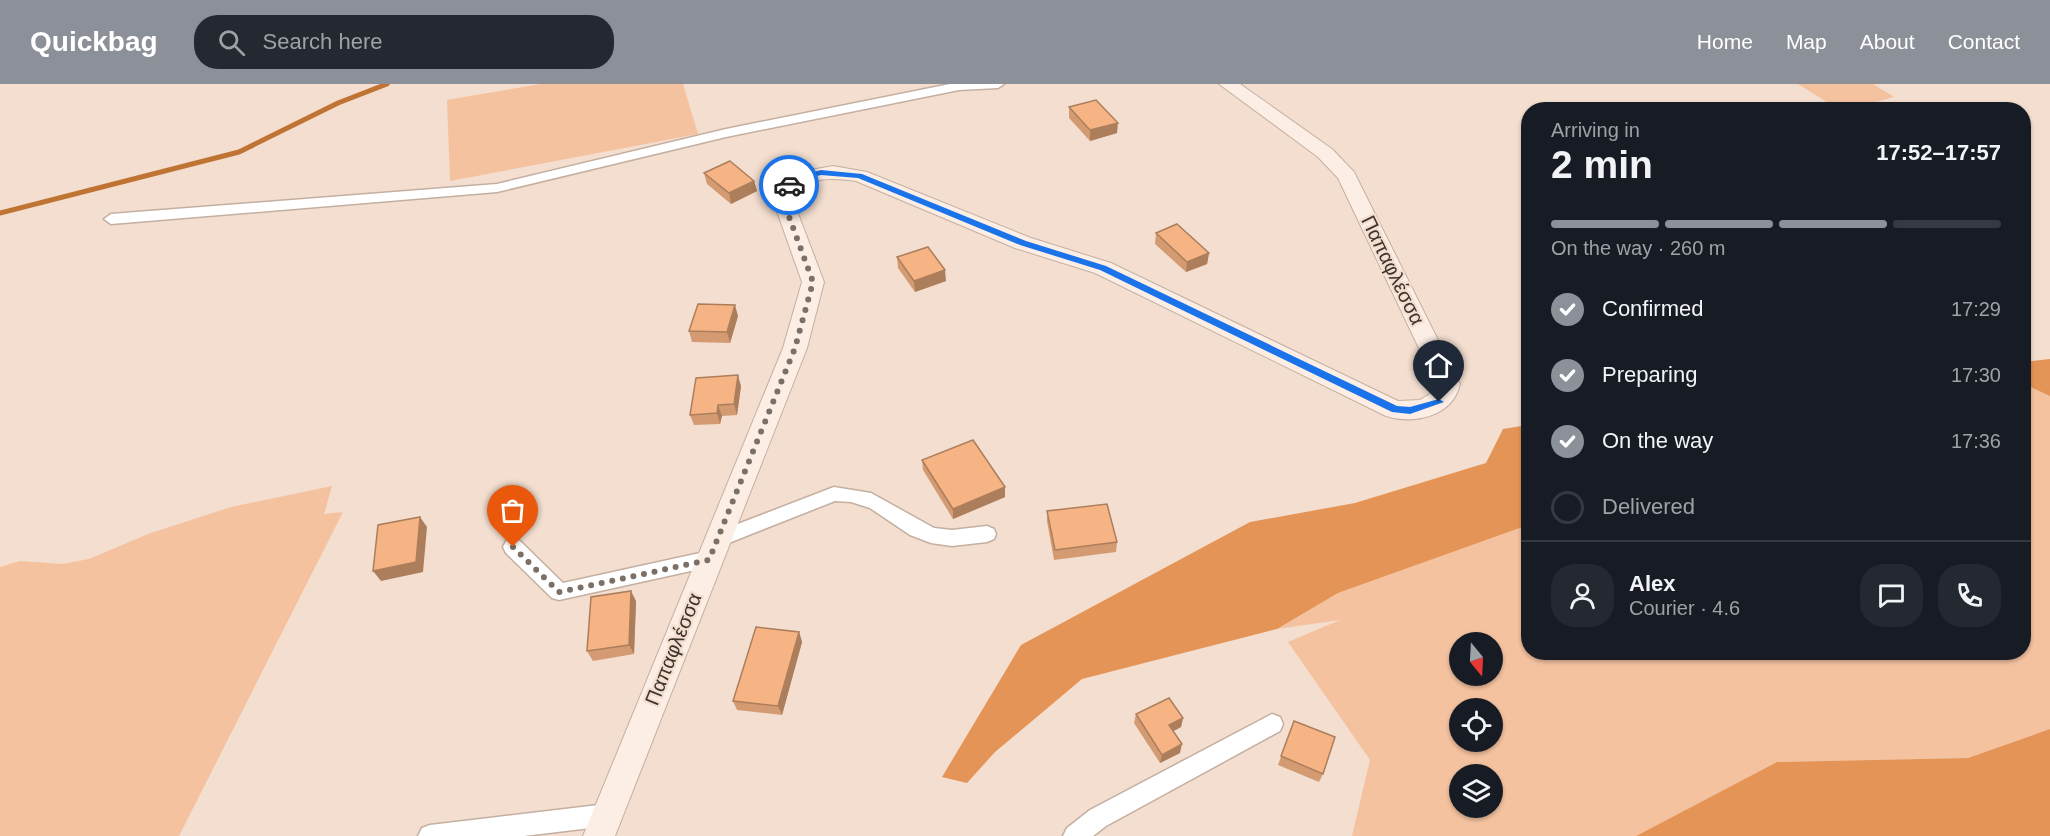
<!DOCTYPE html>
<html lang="en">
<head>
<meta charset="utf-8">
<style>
	:root { --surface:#171b24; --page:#242831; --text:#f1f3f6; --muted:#9ea1a6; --line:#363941; --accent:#8c9099 }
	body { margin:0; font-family:Arial,sans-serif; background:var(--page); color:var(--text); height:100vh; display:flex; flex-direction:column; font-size:22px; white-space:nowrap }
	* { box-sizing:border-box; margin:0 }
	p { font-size:20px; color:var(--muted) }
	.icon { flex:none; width:33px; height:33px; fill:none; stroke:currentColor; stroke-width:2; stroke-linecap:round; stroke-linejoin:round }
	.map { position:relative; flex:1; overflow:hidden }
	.sheet { position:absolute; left:1521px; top:18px; width:510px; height:558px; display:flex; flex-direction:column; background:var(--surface); border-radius:24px; box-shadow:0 2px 4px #0004 }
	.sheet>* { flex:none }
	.needle { width:39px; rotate:162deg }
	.controls { position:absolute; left:1449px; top:548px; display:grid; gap:12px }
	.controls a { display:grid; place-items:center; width:54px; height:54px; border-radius:50%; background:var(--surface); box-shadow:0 2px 4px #0004; font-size:30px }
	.pin { position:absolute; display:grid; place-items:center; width:51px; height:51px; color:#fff; margin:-62px -26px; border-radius:50% 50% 50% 0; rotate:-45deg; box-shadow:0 0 6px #0007 }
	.pin .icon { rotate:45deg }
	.courier { position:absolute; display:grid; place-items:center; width:60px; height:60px; margin:-30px; border:4px solid #1a73e8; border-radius:50%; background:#fff; color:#222; box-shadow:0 2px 8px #0007 }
	.head em { font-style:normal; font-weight:700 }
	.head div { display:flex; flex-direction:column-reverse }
	.head { display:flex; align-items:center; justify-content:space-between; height:102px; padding:0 30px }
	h1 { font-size:39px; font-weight:700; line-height:45px }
	.bar { display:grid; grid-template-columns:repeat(4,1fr); gap:9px 6px; align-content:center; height:72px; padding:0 30px }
	.bar i { height:8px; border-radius:4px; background:var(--line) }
	.bar .selected { background:var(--accent) }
	.bar p { grid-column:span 4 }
	.line { display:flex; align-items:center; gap:15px; padding:0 30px; border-top:2px solid var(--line) }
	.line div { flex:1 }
	.round { display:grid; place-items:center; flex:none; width:63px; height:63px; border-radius:24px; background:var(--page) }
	ol { padding:0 30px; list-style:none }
	li { display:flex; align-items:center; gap:18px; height:66px }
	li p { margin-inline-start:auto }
	li .icon { padding:6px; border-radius:50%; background:var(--accent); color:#fff; stroke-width:4 }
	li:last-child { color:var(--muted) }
	li i { width:33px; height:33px; border:3px solid var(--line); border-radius:50% }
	header { display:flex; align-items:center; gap:36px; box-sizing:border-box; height:84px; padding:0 30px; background:var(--accent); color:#fff }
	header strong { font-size:28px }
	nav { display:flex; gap:33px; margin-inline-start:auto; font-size:21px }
	.search { width:420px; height:54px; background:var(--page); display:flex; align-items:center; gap:15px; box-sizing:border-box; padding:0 21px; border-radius:24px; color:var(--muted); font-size:22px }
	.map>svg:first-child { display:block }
</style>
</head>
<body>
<header>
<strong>Quickbag</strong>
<div class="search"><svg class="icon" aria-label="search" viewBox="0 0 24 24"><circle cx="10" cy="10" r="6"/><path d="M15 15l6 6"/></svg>Search here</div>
<nav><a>Home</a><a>Map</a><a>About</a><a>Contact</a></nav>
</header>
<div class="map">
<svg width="2050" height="752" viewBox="0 0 2050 752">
	<rect width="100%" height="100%" fill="#f3decf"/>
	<g fill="#f4c29f" fill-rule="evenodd">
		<polygon points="541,0 683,0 698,50 450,97 447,16"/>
		<polygon points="1798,0 1873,0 1894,13 1850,25 1838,25"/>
		<path d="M2024 300 2050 312V645L1968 674 1777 678 1636 752H1352L1370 676 1288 558 1340 536 1277 545 1338 509 1528 441V568H2024ZM1460 558H1492V591H1460ZM1460 624H1492V657H1460ZM1460 690H1492V723H1460Z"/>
		<polygon points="332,402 324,430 343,428 179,752 0,752 0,483 20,477 62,480 89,475 148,450 231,423"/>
	</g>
	<g fill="#e49456">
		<polygon points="2050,275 2050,312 2024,300 2024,278"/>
		<polygon points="1528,341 1528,441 1338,509 1277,545 1082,595 995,668 967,699 942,693 1021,561 1250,438 1355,419 1486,379 1503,345"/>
		<polygon points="2050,645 2050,752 1636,752 1777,678 1968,674"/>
	</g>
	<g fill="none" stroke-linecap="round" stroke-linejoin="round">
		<polyline stroke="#c07434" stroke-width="5" points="0,129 239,68 338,19 387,0"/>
		<g stroke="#c4afa1" stroke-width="3">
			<g id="street">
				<polygon points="950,0 1004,0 998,4 959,6 726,53 497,108 111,140 104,135 111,130 497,100 726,45"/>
				<polygon points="834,403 871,409 934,444 952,446 987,442 994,445 996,450 994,455 987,458 952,462 931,459 910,451 870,424 851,418 835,417 716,464 709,461 706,456 709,451"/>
				<polygon points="513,455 520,457 563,499 709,467 716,469 719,475 716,481 709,483 559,516 552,514 506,469 503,463 506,457"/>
				<polygon points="1272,630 1280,633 1283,640 1280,647 1106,742 1093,752 1063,752 1067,744 1090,726"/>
				<polygon points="607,720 615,723 618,731 615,739 607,742 524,752 418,752 422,744 430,741"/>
			</g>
		</g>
		<g stroke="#c4afa1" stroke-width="2">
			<path id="secondary" d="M1219 0H1240L1332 65 1354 88 1460 300C1453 332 1415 341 1386 332L1095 189 1015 164 856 97C832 94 815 92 796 108L794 119 824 198 807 264 615 752H583L783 264 802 198 774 119 776 106 794 89 833 82 867 88 1031 154 1111 179 1398 317 1420 316 1433 308 1436 300 1338 94 1318 73Z"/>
		</g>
		<use href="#street" fill="#fff" fill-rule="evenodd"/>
		<use href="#secondary" fill="#fceee4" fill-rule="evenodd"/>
	</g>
	<g fill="#d49b72">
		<polygon points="1069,23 1117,49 1090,57 1069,34"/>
		<polygon points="704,89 754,97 757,107 731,120 707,100"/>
		<polygon points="1156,149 1209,169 1207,180 1186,188 1155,160"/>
		<polygon points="897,173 946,197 915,208 898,184"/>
		<polygon points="738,232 730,259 692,258 689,247"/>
		<polygon points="741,302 737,331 722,332 720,340 694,341 690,331"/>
		<polygon points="922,376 1005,413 953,435 923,386"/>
		<polygon points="1047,427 1117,458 1116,468 1054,476 1047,437"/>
		<polygon points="636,517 634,570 593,577 587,567"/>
		<polygon points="799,548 802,558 782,631 737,626 733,617"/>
		<polygon points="1136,630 1183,634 1181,643 1173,647 1180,669 1160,679 1134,639"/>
		<polygon points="1294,637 1323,690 1319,698 1278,681"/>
	</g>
	<g fill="#ac7e5c">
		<polygon points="1118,39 1117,49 1090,57 1090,46"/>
		<polygon points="754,97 757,107 731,120 729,109"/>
		<polygon points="1209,169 1207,180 1186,188 1187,178"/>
		<polygon points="945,186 946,197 915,208 914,197"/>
		<polygon points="735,221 738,232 730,259 727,248"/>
		<polygon points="738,291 741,302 737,331 734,320"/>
		<polygon points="718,321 722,332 720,340 717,329"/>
		<polygon points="1005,403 1005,413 953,435 953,425"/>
		<polygon points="420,433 427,443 423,488 381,497 373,487"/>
		<polygon points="631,507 636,517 634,570 629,561"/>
		<polygon points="799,548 802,558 782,631 778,622"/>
		<polygon points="1183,634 1181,643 1168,650 1169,641"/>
		<polygon points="1182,660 1180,669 1160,679 1162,671"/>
	</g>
	<g fill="#f6b484" stroke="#ac7e5c" stroke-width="1.5">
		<polygon points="1096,16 1118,39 1090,46 1069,23"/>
		<polygon points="730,77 754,97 729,109 704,89"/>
		<polygon points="1177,140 1209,169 1187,178 1156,149"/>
		<polygon points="928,163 945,186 914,197 897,173"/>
		<polygon points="698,220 735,221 727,248 689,247"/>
		<polygon points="738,291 734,320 718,321 717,329 690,331 696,294"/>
		<polygon points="973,356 1005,403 953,425 922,376"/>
		<polygon points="1107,420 1117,458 1055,466 1047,427"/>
		<polygon points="420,433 416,478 373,487 378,441"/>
		<polygon points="631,507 629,561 587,567 591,513"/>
		<polygon points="756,543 799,548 778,622 733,617"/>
		<polygon points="1169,614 1183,634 1169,641 1182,660 1162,671 1136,630"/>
		<polygon points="1294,637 1335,653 1323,690 1281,672"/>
	</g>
	<polygon fill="#1a73e8" points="821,86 862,90 1026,157 1106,182 1397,322 1410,323 1439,315 1444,318 1410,330 1392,328 1100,186 1020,161 858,94 821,91 804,95 792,103 785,101 798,92"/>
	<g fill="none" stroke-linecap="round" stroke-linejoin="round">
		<polyline stroke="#7b6f66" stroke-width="6" stroke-dasharray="0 10.8" points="513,463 559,508 709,476 795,264 813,198 784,119 783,112 789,101"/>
	</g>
	<g text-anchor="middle" stroke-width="4.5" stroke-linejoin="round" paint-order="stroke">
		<g font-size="20" fill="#3b332d" stroke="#f3decf">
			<text transform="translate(1393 186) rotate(64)" y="7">Παπαφλέσσα</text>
			<text transform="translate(673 565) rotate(-68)" y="7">Παπαφλέσσα</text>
		</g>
	</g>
</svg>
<div class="controls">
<a><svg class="needle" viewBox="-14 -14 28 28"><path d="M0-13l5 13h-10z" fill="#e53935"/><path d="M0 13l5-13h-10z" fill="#9ea1a6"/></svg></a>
<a><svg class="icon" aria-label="locate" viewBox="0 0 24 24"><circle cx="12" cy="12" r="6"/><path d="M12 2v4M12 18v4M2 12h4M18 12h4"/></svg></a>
<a><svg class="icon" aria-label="layers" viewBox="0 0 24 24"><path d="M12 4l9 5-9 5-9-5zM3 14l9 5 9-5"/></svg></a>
</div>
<div class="pin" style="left:513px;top:463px;background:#ea580c"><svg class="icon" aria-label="bag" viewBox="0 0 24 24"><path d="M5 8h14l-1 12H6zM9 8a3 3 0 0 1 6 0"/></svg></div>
<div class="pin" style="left:1439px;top:318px;background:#1f2937"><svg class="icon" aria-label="home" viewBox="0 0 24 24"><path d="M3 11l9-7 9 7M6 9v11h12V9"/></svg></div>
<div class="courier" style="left:789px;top:101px"><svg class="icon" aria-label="car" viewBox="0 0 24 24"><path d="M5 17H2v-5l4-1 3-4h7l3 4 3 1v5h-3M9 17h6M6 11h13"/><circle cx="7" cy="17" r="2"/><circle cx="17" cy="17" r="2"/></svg></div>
<section class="sheet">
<div class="head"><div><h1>2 min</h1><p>Arriving in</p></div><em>17:52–17:57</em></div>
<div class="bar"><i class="selected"></i><i class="selected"></i><i class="selected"></i><i></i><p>On the way · 260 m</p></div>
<ol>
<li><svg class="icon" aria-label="check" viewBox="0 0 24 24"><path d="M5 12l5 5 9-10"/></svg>Confirmed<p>17:29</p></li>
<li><svg class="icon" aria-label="check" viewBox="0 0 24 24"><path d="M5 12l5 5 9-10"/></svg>Preparing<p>17:30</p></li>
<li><svg class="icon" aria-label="check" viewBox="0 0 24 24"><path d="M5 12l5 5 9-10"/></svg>On the way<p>17:36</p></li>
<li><i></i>Delivered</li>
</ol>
<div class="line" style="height:108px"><a class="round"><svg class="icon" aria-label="person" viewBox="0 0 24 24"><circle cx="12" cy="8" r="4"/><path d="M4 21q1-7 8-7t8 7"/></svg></a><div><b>Alex</b><p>Courier · 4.6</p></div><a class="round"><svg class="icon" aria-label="chat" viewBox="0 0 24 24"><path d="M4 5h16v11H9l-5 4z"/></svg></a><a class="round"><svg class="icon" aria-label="phone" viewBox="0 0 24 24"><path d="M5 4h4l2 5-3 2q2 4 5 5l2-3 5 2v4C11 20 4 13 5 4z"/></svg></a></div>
</section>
</div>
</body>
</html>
